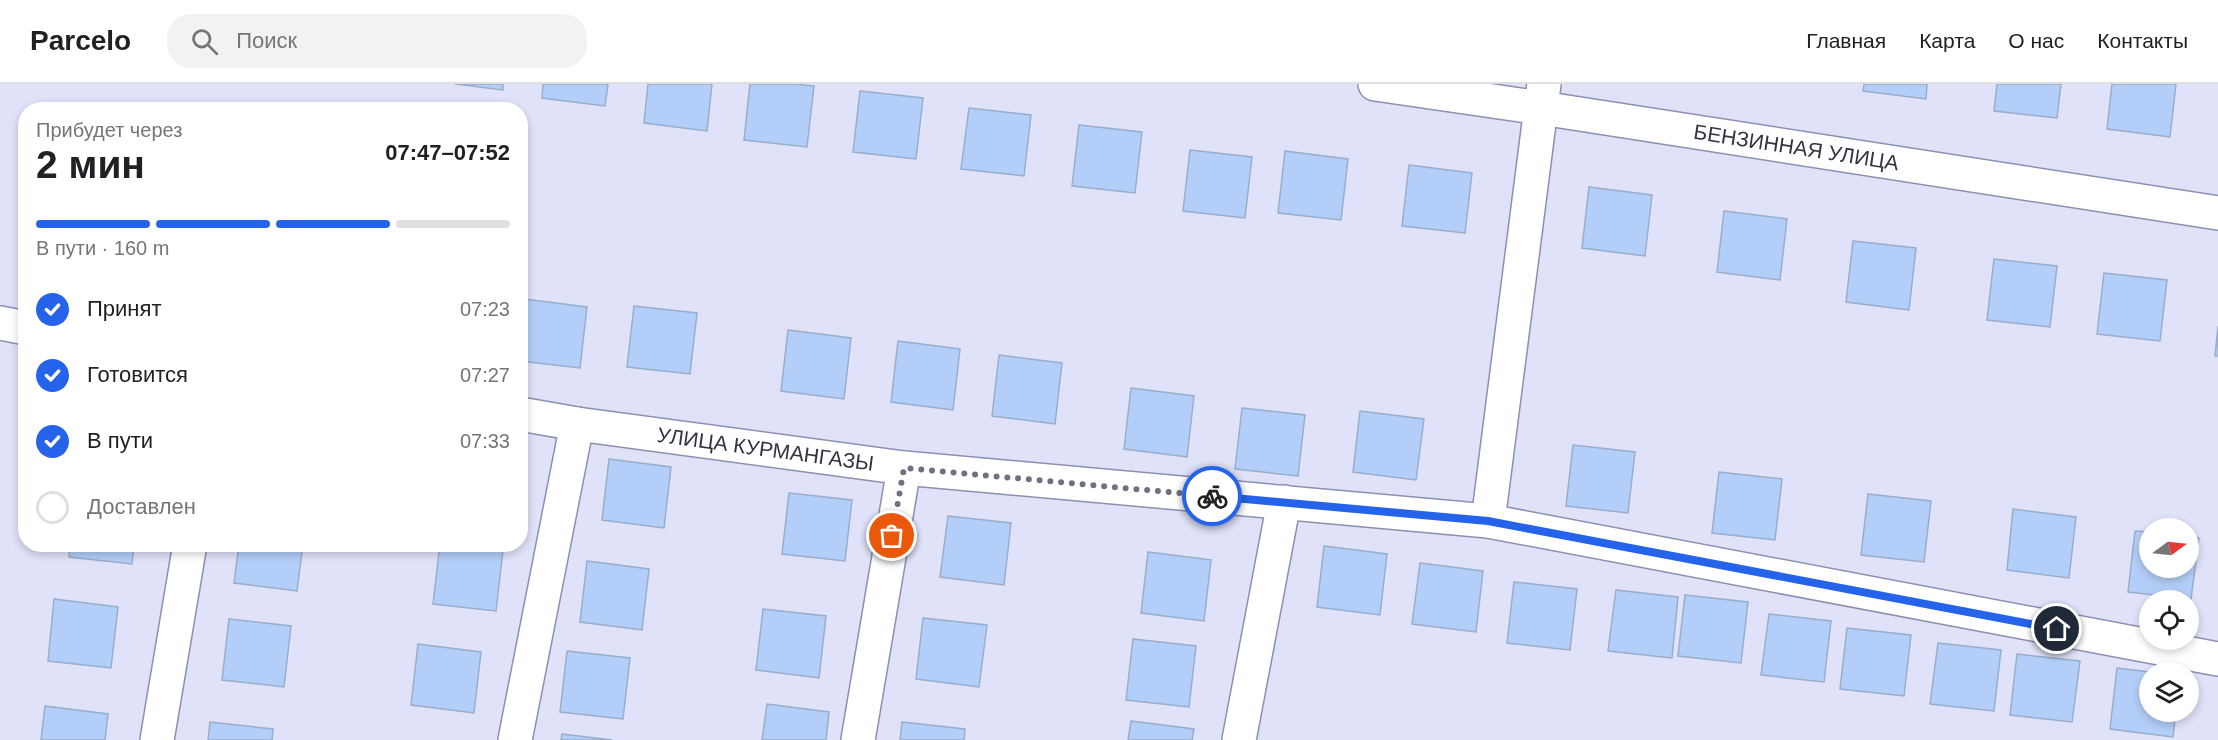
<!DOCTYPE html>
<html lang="ru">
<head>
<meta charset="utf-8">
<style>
	:root { --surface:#fff; --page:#f2f2f2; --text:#202124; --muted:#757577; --line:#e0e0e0; --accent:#2563eb }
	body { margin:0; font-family:Helvetica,sans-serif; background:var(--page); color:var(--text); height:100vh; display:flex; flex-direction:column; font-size:22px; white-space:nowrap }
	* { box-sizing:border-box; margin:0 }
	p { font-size:20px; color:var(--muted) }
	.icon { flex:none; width:33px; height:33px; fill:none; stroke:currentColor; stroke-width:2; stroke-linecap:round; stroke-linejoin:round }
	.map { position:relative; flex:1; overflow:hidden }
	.sheet { position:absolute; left:18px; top:18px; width:510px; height:450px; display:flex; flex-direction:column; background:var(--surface); border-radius:24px; box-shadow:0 3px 9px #0003 }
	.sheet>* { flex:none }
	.needle { width:39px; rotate:75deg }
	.buttons { position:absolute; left:2139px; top:434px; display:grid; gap:12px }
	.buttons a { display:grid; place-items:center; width:60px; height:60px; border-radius:50%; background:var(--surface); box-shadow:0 3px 9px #0003; font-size:30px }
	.pin { position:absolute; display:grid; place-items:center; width:51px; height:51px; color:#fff; margin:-26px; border:3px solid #fff; border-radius:50%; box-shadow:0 2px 6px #0007 }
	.courier { position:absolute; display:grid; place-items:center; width:60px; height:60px; margin:-30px; border:4px solid #2563eb; border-radius:50%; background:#fff; color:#222; box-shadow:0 2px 8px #0007 }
	.head em { font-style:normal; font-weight:700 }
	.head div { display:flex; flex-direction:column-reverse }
	.head { display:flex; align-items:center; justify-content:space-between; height:102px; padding:0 18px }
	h1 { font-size:39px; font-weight:700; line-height:45px }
	.bar { display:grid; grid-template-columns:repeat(4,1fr); gap:9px 6px; align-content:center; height:72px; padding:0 18px }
	.bar i { height:8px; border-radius:4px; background:var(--line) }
	.bar .selected { background:var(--accent) }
	.bar p { grid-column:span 4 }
	ol { padding:0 18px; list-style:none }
	li { display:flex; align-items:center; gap:18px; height:66px }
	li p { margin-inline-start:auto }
	li .icon { padding:6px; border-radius:50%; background:var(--accent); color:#fff; stroke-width:4 }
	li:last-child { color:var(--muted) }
	li i { width:33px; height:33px; border:3px solid var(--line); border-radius:50% }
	header { display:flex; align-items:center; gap:36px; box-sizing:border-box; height:84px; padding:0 30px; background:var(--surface); border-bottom:2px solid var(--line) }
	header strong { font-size:28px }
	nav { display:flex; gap:33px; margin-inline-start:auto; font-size:21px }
	.search { width:420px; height:54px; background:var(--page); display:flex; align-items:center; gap:15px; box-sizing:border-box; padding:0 21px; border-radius:24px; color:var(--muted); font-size:22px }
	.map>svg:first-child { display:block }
</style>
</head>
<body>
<header>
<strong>Parcelo</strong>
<div class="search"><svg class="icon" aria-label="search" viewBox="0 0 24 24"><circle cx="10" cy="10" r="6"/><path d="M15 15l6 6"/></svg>Поиск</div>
<nav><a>Главная</a><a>Карта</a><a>О нас</a><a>Контакты</a></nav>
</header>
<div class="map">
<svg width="2218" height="656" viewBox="0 0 2218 656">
	<rect width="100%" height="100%" fill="#dfe2f8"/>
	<g fill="#b3cef8" stroke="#99adcc" stroke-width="1.5">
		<polygon points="455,0 503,0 503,6"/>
		<polygon points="543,0 608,0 605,22 542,14"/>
		<polygon points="648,0 712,0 707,47 644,39"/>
		<polygon points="750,0 793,0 814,2 807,63 744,56"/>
		<polygon points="1864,0 1927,0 1926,15 1863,7"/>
		<polygon points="1997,0 2061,0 2057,34 1994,27"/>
		<polygon points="2112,0 2176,0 2170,53 2107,45"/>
		<polygon points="860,7 923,14 916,75 853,68"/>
		<polygon points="969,24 1031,31 1024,92 961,85"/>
		<polygon points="1079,41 1142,48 1135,109 1072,102"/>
		<polygon points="1190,66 1252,73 1245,134 1183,127"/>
		<polygon points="1285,67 1348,75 1341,136 1278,129"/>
		<polygon points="1409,81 1472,89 1465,149 1402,142"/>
		<polygon points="1589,103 1652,111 1645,172 1582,164"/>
		<polygon points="1724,127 1787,135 1780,196 1717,188"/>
		<polygon points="1853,157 1916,164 1909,226 1846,218"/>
		<polygon points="1994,175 2057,182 2050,243 1987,236"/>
		<polygon points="2104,189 2167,196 2160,257 2097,250"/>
		<polygon points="524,215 587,223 580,284 520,277 520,244"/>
		<polygon points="634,222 697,229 690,290 627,283"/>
		<polygon points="2218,242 2218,272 2215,272"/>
		<polygon points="788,246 851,254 844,315 781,307"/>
		<polygon points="898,257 960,265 953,326 891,318"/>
		<polygon points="999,271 1062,279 1055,340 992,332"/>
		<polygon points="1131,304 1194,312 1187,373 1124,365"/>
		<polygon points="1242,324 1305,331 1298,392 1235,385"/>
		<polygon points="1360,327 1424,335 1416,396 1353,388"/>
		<polygon points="1573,361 1635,368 1628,429 1566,422"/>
		<polygon points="609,375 671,383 664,444 602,436"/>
		<polygon points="1719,388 1782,395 1775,456 1712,449"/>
		<polygon points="789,409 852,416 845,477 782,470"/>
		<polygon points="1868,410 1931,417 1924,478 1861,471"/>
		<polygon points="2013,425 2076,433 2069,494 2007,486"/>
		<polygon points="948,432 1011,439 1004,501 940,493"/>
		<polygon points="2135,447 2150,448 2150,483 2188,483 2188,453 2199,454 2191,515 2128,508"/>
		<polygon points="70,460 134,460 132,480 69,473"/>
		<polygon points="239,460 303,460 297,507 234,499"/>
		<polygon points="440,460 503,466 496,527 433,520"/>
		<polygon points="1324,462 1387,470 1380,531 1317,523"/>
		<polygon points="1148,468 1211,476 1204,537 1141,529"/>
		<polygon points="587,477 649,485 642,546 580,538"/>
		<polygon points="1420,479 1483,487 1476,548 1412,540"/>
		<polygon points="1514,498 1577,505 1570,566 1507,559"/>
		<polygon points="1616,506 1678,513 1672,574 1608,567"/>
		<polygon points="1685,511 1748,518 1741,579 1678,572"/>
		<polygon points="54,515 118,523 111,584 48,577"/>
		<polygon points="763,525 826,532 819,594 756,586"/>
		<polygon points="1769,530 1831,537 1824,598 1761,591"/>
		<polygon points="923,534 987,541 979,603 916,595"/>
		<polygon points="229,535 291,542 284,603 222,596"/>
		<polygon points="1847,544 1911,551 1904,612 1840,605"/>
		<polygon points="1133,555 1196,562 1189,623 1126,616"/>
		<polygon points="1938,559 2001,566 1994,627 1930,620"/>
		<polygon points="418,560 481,568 474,629 411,621"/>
		<polygon points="567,567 630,574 623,635 560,628"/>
		<polygon points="2017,570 2080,577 2072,638 2010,631"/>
		<polygon points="2117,584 2150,588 2150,627 2176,627 2173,653 2110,645"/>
		<polygon points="767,620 829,628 826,656 762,656"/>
		<polygon points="45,622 108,630 105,656 41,656"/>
		<polygon points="1131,637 1194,645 1192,656 1128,656"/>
		<polygon points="210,638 273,645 272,656 208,656"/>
		<polygon points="902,638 965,645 964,656 900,656"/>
		<polygon points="562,650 612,656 561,656"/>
	</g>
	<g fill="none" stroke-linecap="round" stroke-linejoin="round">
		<g stroke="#8b90b2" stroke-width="36">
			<g id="minor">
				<path id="s1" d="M1375 0 1541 24 2218 129"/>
				<polyline points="0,239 26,244"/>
				<path id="s2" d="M520 330 577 340 904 384 1488 437 2218 575"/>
				<polyline points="1488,437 1544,0"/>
				<polyline points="157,656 190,460"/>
				<polyline points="515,656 577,340"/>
				<polyline points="858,656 904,384"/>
				<polyline points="1239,656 1284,418"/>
			</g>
		</g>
		<use href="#minor" stroke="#fff" stroke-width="33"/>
	</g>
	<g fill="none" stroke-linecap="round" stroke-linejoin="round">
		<polyline stroke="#6f7182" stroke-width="6" stroke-dasharray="0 10.8" points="892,452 904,384 1212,412"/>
		<polyline stroke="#2563eb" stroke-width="8" points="1212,412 1488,437 2057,545"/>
	</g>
	<g text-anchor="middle" stroke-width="5" stroke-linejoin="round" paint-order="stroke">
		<g font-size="21" fill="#323442" stroke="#fff">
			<text dy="7" stroke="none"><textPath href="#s1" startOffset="426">БЕНЗИННАЯ УЛИЦА</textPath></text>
			<text dy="7" stroke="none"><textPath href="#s2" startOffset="248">УЛИЦА КУРМАНГАЗЫ</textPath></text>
		</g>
	</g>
</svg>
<div class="buttons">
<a><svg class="needle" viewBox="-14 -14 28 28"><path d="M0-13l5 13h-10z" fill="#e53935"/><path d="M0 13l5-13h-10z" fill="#757577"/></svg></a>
<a><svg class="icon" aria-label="locate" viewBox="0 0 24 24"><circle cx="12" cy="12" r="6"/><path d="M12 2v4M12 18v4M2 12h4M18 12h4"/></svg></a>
<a><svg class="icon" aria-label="layers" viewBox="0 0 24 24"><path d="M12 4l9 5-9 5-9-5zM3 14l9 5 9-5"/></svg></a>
</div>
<div class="pin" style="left:892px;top:452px;background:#ea580c"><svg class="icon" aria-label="bag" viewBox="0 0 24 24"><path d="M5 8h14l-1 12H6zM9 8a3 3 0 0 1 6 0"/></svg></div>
<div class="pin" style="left:2057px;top:545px;background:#1f2937"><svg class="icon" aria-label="home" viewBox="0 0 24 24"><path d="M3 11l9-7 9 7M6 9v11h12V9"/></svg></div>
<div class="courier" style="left:1212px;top:412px"><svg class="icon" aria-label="bike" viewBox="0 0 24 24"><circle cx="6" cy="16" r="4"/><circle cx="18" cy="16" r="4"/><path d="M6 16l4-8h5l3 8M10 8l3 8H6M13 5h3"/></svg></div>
<section class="sheet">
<div class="head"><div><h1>2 мин</h1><p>Прибудет через</p></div><em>07:47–07:52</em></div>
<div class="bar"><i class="selected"></i><i class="selected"></i><i class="selected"></i><i></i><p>В пути · 160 m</p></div>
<ol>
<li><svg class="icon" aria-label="check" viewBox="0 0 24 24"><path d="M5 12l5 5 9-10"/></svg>Принят<p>07:23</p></li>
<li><svg class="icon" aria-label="check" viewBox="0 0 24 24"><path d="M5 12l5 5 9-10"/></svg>Готовится<p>07:27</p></li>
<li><svg class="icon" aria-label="check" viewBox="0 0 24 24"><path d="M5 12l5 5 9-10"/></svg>В пути<p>07:33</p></li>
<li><i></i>Доставлен</li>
</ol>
</section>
</div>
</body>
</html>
